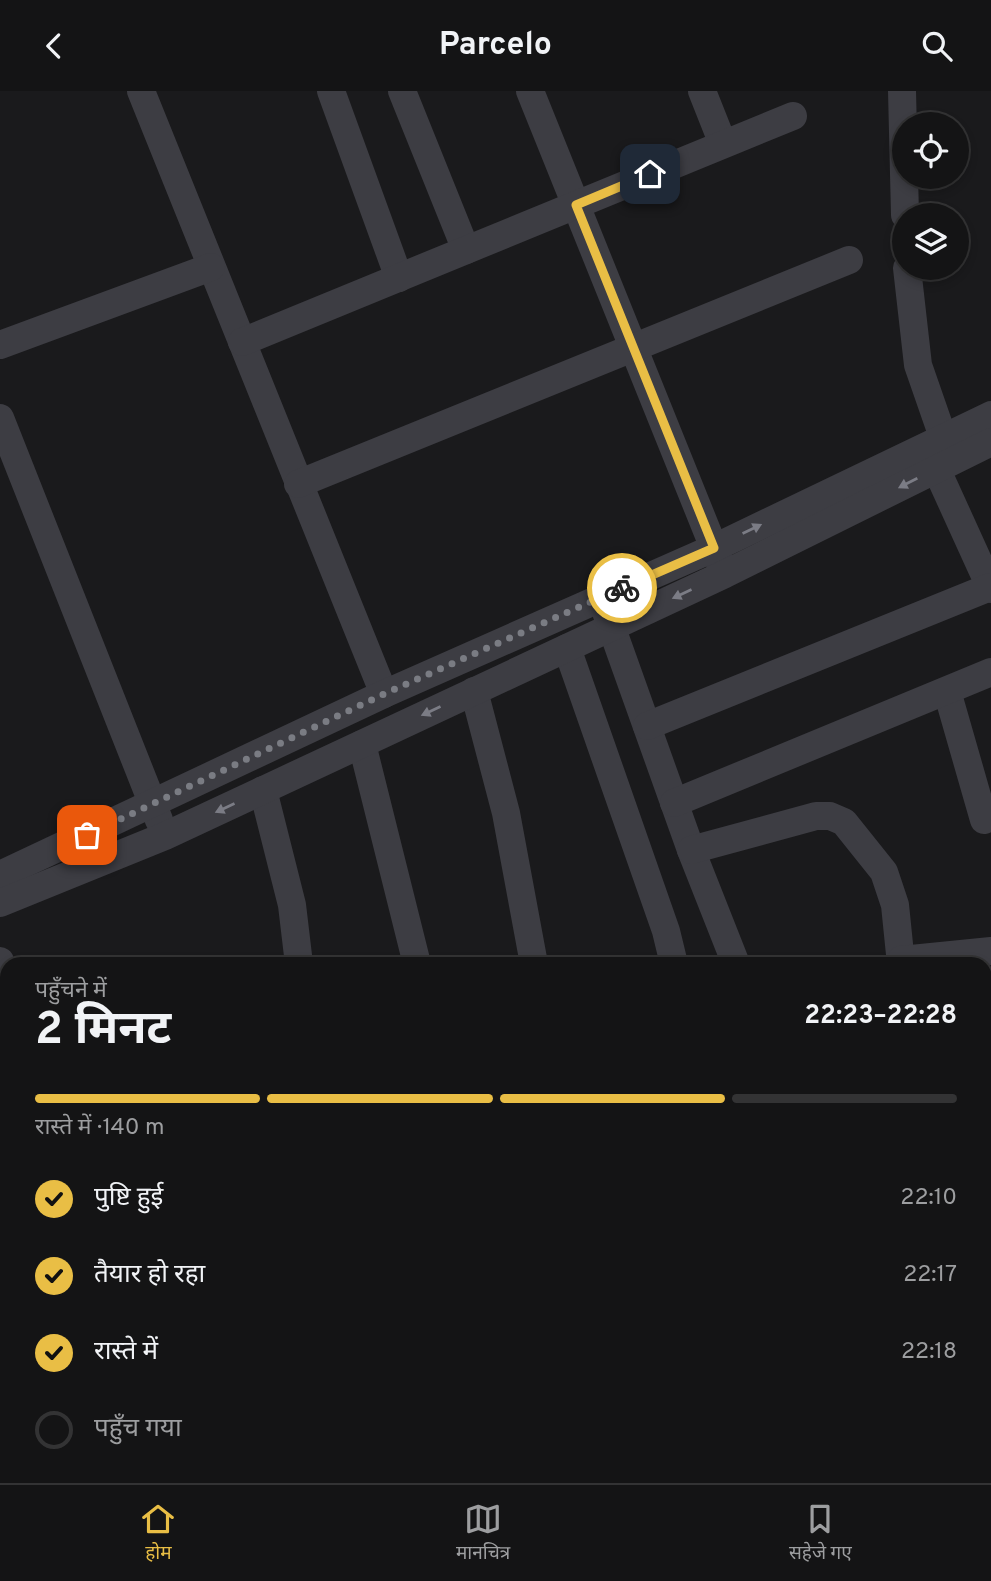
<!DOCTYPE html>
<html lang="hi">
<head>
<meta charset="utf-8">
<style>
	:root { --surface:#141415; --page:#212122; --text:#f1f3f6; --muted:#9d9ea0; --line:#333334; --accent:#e9be45 }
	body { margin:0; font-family:Overpass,"Noto Sans Devanagari",sans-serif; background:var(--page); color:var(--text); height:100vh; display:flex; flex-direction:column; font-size:26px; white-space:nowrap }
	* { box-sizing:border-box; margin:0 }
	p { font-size:23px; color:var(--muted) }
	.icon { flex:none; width:38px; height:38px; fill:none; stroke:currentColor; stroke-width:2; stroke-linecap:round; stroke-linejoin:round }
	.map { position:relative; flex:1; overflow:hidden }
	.drawer { position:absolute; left:0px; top:866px; width:992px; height:527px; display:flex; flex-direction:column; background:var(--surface); border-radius:21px 21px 0 0; box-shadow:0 4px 10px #0003,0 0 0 2px var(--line) }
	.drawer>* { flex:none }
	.fabs { position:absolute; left:892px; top:21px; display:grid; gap:14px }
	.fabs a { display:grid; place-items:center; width:77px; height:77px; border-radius:50%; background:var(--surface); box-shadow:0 4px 10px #0003,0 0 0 2px var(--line); font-size:35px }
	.pin { position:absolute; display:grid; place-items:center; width:60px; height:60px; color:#fff; margin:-30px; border-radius:14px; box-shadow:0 4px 10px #0006 }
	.courier { position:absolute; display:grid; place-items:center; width:70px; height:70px; margin:-35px; border:5px solid #e9be45; border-radius:50%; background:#fff; color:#222; box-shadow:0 2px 9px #0007 }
	.headline em { font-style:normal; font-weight:700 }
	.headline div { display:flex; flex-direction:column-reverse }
	.headline { display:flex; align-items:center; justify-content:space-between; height:119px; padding:0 35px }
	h1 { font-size:46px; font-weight:700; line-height:52px }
	.bar { display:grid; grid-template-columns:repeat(4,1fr); gap:10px 7px; align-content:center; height:84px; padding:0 35px }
	.bar i { height:9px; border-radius:5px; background:var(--line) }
	.bar .current { background:var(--accent) }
	.bar p { grid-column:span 4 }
	ol { padding:0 35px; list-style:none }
	li { display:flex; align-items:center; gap:21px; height:77px }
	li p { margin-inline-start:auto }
	li .icon { padding:7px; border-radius:50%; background:var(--accent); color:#111; stroke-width:4 }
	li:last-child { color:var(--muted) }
	li i { width:38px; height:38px; border:4px solid var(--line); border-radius:50% }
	header { display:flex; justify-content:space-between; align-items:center; height:91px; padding:0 35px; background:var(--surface); font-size:32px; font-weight:700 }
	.tab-bar { display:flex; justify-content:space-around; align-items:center; height:98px; border-top:2px solid var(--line); background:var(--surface); font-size:19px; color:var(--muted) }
	.tab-bar a { display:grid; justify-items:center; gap:4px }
	.tab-bar .current { color:var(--accent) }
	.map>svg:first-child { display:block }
</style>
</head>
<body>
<header><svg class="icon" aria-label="back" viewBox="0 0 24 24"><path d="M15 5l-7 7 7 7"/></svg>Parcelo<svg class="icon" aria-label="search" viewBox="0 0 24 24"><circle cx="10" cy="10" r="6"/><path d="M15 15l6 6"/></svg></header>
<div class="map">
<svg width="991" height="1392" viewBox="0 0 991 1392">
	<rect width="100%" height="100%" fill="#1a1a1c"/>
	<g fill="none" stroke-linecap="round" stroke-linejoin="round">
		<g stroke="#3d3d43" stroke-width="28">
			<polyline points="141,0 384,603"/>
			<polyline points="331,0 399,187"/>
			<polyline points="402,0 466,159"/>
			<polyline points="530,0 720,472"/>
			<polyline points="702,0 723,53"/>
			<polyline points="902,0 905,124"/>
			<polyline points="907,177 918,274 943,346"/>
			<polyline points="242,251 793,25"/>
			<polyline points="0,254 211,176"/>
			<polyline points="0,327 159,729"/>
			<polyline points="936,377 991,498"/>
			<polyline points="298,393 849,169"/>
			<polyline points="605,518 691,759 736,873"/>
			<polyline points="567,557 666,840 674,873"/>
			<polyline points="474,600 506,722 534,873"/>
			<polyline points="947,600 984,729"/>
			<polyline points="647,635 990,496"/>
			<polyline points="362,653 417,873"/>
			<polyline points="263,699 292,814 299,873"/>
			<polyline points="674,712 991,581"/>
			<polyline points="691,759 816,725 830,725 844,731 884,781 895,814 901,873"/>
			<polyline points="0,784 384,603 714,457 991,324"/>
			<polyline points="0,812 165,745 725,483 991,351"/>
			<polyline points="901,869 991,860"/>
			<polyline points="0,870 7,914"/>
			<polyline points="985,1101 991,1115"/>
			<polyline points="0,1134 7,1134"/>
			<polyline points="0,1233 7,1233"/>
			<polyline points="475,1386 483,1392"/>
			<polyline points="586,1386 586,1392"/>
			<polyline points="900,1386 902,1392"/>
			<polyline points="7,1392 7,1361"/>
			<polyline points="136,1392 137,1386"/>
			<polyline points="313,1392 313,1386"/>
			<polyline points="751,1392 772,1386"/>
		</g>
	</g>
	<defs><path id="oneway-solid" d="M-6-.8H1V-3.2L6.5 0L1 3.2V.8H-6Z" transform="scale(1.75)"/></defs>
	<g fill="#7b7c85">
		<use href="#oneway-solid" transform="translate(908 392) rotate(153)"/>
		<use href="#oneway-solid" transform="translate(752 438) rotate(-26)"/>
		<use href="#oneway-solid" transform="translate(682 503) rotate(155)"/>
		<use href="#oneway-solid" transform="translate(431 620) rotate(155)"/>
		<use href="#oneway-solid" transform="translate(225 717) rotate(155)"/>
	</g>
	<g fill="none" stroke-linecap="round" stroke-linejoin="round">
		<polyline stroke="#7a7c83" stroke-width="7" stroke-dasharray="0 12.6" points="87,744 384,603 622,497"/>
		<polyline stroke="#e9be45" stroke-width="9" points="622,497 714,457 576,114 650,83"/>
	</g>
</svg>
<div class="fabs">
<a><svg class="icon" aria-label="locate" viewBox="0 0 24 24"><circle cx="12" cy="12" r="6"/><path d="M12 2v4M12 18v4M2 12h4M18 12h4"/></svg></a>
<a><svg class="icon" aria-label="layers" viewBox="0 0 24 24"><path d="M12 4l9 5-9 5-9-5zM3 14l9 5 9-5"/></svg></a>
</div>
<div class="pin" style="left:87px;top:744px;background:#ea580c"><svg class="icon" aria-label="bag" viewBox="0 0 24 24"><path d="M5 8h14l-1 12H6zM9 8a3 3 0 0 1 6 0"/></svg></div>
<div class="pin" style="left:650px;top:83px;background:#1f2937"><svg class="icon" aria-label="home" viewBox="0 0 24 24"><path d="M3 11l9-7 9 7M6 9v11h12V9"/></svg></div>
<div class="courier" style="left:622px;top:497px"><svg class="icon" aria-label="bike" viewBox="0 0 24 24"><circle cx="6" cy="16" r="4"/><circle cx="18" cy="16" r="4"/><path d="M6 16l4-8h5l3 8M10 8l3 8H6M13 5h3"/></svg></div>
<section class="drawer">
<div class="headline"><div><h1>2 मिनट</h1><p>पहुँचने में</p></div><em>22:23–22:28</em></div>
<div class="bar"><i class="current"></i><i class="current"></i><i class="current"></i><i></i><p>रास्ते में · 140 m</p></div>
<ol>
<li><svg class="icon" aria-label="check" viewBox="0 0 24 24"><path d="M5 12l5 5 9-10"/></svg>पुष्टि हुई<p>22:10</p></li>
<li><svg class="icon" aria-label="check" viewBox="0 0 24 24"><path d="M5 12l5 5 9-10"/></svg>तैयार हो रहा<p>22:17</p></li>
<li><svg class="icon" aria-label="check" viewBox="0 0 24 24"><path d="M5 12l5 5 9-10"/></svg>रास्ते में<p>22:18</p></li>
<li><i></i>पहुँच गया</li>
</ol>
</section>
</div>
<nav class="tab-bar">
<a class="current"><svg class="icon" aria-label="home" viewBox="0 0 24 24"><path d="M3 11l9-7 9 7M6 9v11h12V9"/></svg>होम</a>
<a><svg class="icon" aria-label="map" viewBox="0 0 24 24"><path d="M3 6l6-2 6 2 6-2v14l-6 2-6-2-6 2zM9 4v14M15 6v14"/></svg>मानचित्र</a>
<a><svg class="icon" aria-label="saved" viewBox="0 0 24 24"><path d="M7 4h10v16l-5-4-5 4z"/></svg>सहेजे गए</a>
</nav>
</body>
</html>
